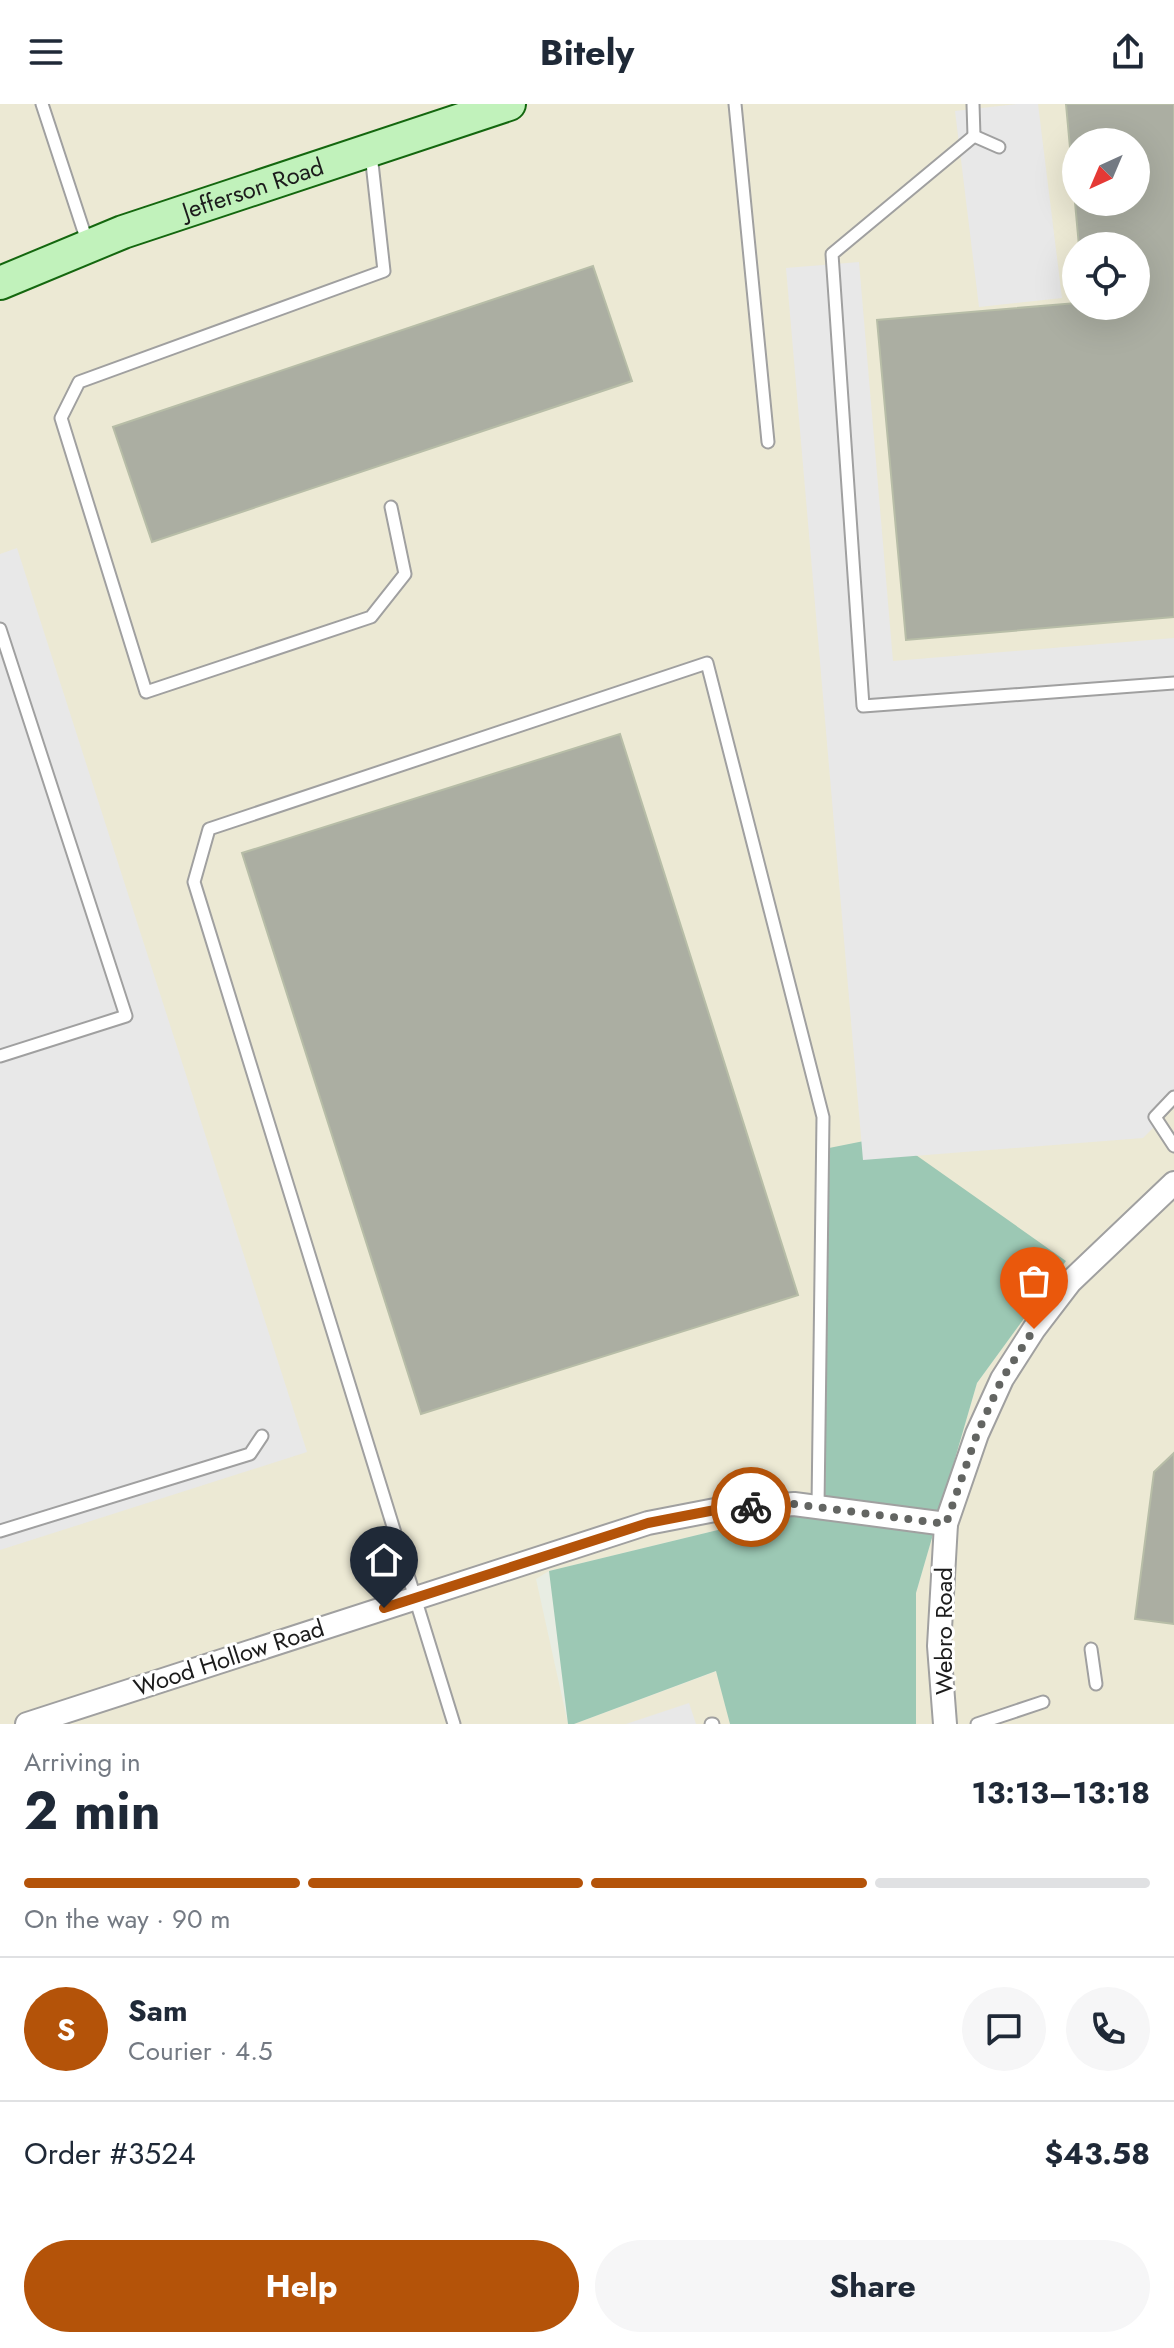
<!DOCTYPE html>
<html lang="en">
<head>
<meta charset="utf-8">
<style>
	:root { --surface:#fff; --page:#f6f6f7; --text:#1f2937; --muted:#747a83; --line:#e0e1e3; --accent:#b45309 }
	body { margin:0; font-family:Jost,sans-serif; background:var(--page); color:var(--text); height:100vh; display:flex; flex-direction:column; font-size:30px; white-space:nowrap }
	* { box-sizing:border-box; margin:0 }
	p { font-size:26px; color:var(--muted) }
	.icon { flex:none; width:44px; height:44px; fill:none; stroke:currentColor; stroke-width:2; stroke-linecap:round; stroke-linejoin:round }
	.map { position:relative; height:1620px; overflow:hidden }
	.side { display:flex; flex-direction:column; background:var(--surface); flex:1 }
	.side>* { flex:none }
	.needle { width:52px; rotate:224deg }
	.controls { position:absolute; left:1062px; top:24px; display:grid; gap:16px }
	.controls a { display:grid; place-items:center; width:88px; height:88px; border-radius:50%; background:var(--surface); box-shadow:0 8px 32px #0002; font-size:40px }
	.pin { position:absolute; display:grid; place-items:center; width:68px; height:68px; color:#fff; margin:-82px -34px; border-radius:50% 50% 50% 0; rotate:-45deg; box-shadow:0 0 8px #0007 }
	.pin .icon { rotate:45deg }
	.courier { position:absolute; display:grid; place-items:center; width:80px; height:80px; margin:-40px; border:6px solid #b45309; border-radius:50%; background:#fff; color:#222; box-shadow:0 2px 10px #0007 }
	.summary em { font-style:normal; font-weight:700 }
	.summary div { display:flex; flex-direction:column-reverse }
	.summary { display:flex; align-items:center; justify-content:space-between; height:136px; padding:0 24px }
	h1 { font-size:52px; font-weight:700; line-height:60px }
	.bar { display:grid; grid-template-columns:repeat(4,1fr); gap:12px 8px; align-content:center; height:96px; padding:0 24px }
	.bar i { height:10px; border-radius:6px; background:var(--line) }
	.bar .active { background:var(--accent) }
	.bar p { grid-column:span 4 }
	.line { display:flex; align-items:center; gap:20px; padding:0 24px; border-top:2px solid var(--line) }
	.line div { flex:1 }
	.round { display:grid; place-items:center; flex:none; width:84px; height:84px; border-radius:42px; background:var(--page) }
	.primary-button { display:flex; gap:16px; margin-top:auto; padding:16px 24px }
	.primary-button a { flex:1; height:92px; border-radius:48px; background:var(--accent); color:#fff; font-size:32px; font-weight:700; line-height:92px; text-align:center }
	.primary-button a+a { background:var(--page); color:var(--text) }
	header { display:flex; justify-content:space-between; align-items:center; height:104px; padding:0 24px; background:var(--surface); font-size:36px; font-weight:700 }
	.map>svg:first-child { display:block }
</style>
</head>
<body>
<header><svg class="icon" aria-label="menu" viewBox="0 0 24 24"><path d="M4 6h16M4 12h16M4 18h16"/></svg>Bitely<svg class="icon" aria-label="share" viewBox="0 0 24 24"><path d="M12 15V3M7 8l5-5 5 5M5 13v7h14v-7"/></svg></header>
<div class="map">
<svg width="1174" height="1620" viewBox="0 0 1174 1620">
	<rect width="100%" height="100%" fill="#e8ede3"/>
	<g fill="#ece9d4" fill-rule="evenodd">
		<path d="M0 0H1174V1620H916V1489L977 1279 1066 1157 829 1044 825 1400 549 1467 536 1475 568 1620H0ZM1076 38H1136V98H1076ZM1076 142H1136V202H1076Z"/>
		<polygon points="717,1567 730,1620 574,1620"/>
	</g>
	<polygon fill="#9cc8b4" points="889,1032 1066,1157 977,1279 916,1489 916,1620 730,1620 716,1567 574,1620 568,1620 549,1467 825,1400 829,1044"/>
	<g fill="#e8e8e8">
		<polygon points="1017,0 1038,0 1062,194 979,203 955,7"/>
		<polygon points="859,158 893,557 1174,534 1174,1003 1143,1034 863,1056 786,164"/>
		<polygon points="17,444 307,1348 0,1446 0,450"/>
		<polygon points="689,1599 696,1620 626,1620"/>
	</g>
	<g fill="#abaea2" stroke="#b7bda7" stroke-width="2" fill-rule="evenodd">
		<path d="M1066 0H1174V513L906 536 877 216 1076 199V202H1136V142H1079ZM1076 38H1136V98H1076Z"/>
		<polygon points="593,162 632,277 152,438 113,323"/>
		<polygon points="620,630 798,1191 421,1310 242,749"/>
		<polygon points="1174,1349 1174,1520 1135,1515 1154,1368"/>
	</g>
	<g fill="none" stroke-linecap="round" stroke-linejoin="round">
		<g stroke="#a0a0a0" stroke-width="15">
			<g id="service">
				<polyline points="42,0 88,140"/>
				<polyline points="735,0 768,338"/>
				<polyline points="973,0 974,32"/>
				<polyline points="974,32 832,150 863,602 1174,579"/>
				<polyline points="974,32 999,43"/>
				<polyline points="371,50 384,167 79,278 61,314 146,588 371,513 405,470 391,403"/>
				<polyline points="0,525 126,912 0,952"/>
				<polyline points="1174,993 1155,1013 1174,1042"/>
				<polyline points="0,1427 250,1350 262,1332"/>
				<polyline points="1091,1545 1096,1580"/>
				<polyline points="454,1620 194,778 209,725 707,559 823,1013 818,1403"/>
				<polyline points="711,1620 713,1620"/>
				<polyline points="977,1620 1043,1598"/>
			</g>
		</g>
		<g stroke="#a0a0a0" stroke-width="26">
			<g id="minor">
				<polyline points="27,1620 648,1419 715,1406 794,1400 946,1420"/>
				<polyline points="945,1620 939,1542 946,1420 977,1330 1002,1275 1034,1225 1070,1178 1174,1079"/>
			</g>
		</g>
		<g stroke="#14670f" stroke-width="36">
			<g id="secondary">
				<path id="s1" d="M0 179 123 128 509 0"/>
			</g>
		</g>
		<use href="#service" stroke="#fff" stroke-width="11"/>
		<use href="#minor" stroke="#fff" stroke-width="22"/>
		<use href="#secondary" stroke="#c1f2bb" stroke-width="32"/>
	</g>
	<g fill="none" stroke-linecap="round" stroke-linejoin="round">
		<polyline stroke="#636562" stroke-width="8" stroke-dasharray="0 14.4" points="751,1403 794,1400 946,1420 977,1330 1002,1275 1034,1225"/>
		<polyline stroke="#b45309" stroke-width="10" points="384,1504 648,1419 715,1406 751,1403"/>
	</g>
	<g text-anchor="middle" stroke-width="6" stroke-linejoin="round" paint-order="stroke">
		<g font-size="24" fill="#1c1c1c" stroke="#fff">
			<text dy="8" stroke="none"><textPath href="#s1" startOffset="270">Jefferson Road</textPath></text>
			<text transform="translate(944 1527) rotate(-90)" y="8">Webro Road</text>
			<text transform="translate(229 1554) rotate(-18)" y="8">Wood Hollow Road</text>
		</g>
	</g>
</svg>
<div class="controls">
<a><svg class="needle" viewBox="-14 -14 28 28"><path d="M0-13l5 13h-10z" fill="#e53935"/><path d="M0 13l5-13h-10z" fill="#747a83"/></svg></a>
<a><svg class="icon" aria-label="locate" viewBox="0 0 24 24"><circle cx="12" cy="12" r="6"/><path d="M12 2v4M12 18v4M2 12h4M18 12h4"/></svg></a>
</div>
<div class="pin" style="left:1034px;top:1225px;background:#ea580c"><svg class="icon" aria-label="bag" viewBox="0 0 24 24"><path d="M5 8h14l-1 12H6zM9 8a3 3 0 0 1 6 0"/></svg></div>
<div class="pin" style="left:384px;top:1504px;background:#1f2937"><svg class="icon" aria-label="home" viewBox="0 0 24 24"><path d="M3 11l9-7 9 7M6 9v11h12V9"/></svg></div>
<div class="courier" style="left:751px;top:1403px"><svg class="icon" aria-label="bike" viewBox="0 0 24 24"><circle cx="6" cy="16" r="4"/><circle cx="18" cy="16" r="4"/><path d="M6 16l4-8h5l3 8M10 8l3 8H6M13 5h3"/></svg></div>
</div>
<section class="side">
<div class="summary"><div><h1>2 min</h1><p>Arriving in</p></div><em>13:13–13:18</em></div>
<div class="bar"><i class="active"></i><i class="active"></i><i class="active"></i><i></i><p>On the way · 90 m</p></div>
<div class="line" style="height:144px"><b class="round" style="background:var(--accent);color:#fff">S</b><div><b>Sam</b><p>Courier · 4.5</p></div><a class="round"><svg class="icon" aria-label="chat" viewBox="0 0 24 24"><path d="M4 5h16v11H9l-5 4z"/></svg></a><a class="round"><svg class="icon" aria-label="phone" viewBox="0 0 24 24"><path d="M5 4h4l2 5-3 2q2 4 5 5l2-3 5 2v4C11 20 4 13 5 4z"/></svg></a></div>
<div class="line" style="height:104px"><div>Order #3524</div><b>$43.58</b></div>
<div class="primary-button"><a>Help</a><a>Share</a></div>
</section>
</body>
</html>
